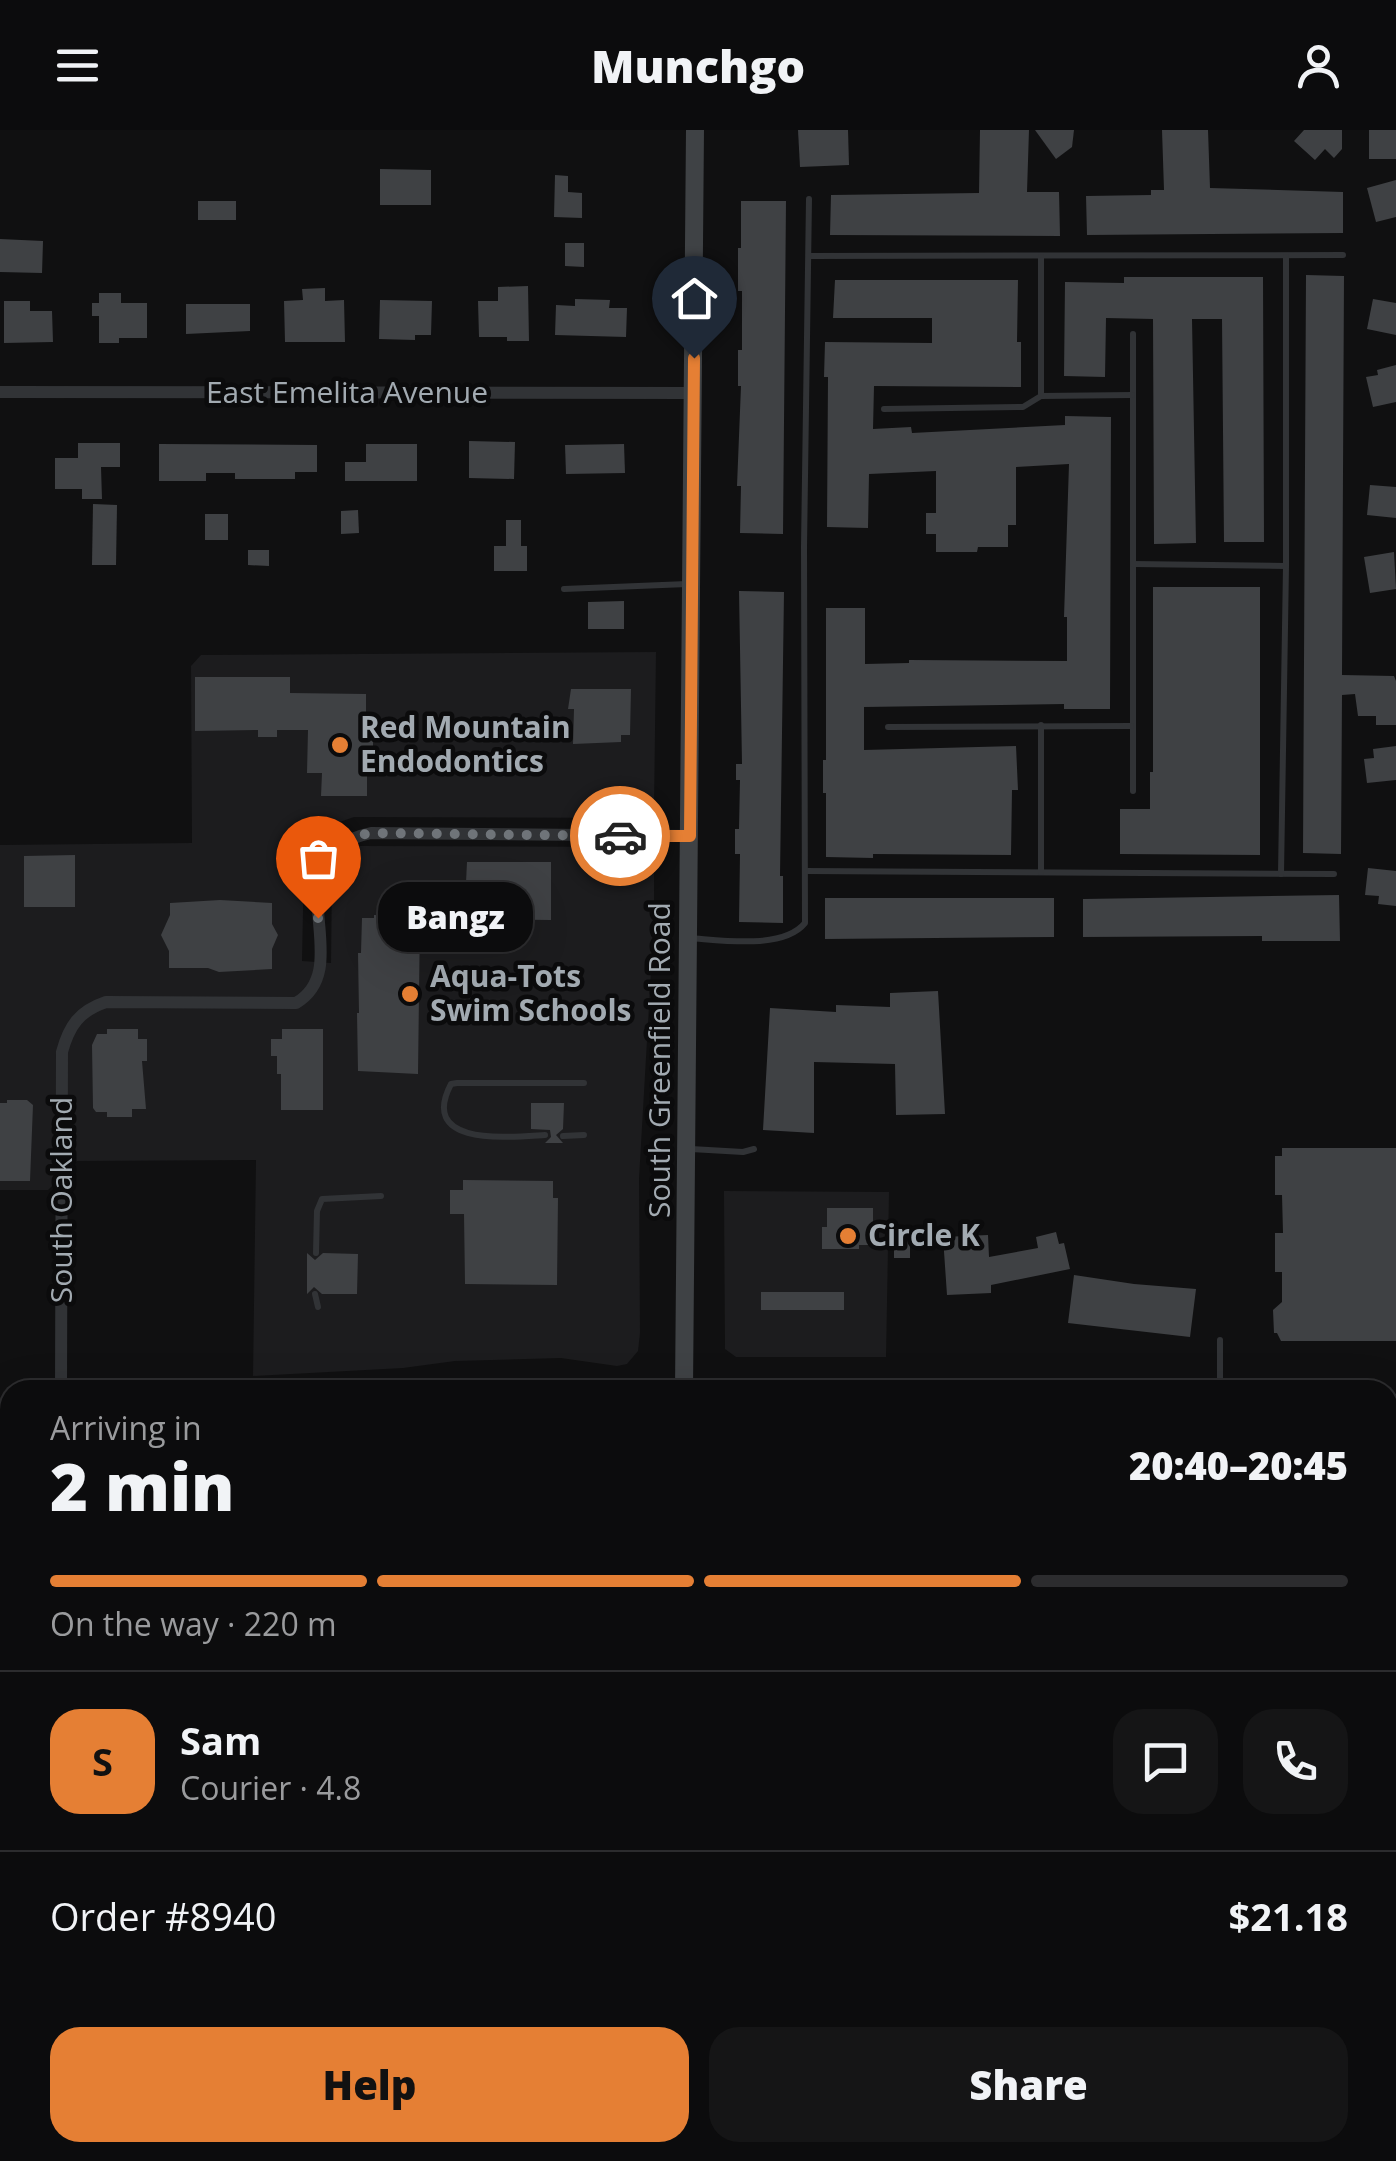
<!DOCTYPE html>
<html lang="en">
<head>
<meta charset="utf-8">
<style>
	:root { --surface:#0c0c0d; --page:#151516; --text:#f1f3f6; --muted:#9a9b9d; --line:#2c2c2e; --accent:#e57f34 }
	body { margin:0; font-family:"Open Sans",sans-serif; background:var(--page); color:var(--text); height:100vh; display:flex; flex-direction:column; font-size:38px; white-space:nowrap }
	* { box-sizing:border-box; margin:0 }
	p { font-size:32px; color:var(--muted) }
	.icon { flex:none; width:55px; height:55px; fill:none; stroke:currentColor; stroke-width:2; stroke-linecap:round; stroke-linejoin:round }
	.map { position:relative; flex:1; overflow:hidden }
	.side { position:absolute; left:0px; top:1250px; width:1398px; height:782px; display:flex; flex-direction:column; background:var(--surface); border-radius:30px 30px 0 0; box-shadow:0 10px 40px #0002,0 0 0 2px var(--line) }
	.side>* { flex:none }
	.pin { position:absolute; display:grid; place-items:center; width:85px; height:85px; color:#fff; margin:-102px -42px; border-radius:50% 50% 50% 0; rotate:-45deg; box-shadow:0 0 10px #0007 }
	.pin .icon { rotate:45deg }
	.courier { position:absolute; display:grid; place-items:center; width:100px; height:100px; margin:-50px; border:8px solid #e57f34; border-radius:50%; background:#fff; color:#222; box-shadow:0 2px 12px #0007 }
	.bubble { position:absolute; height:70px; border-radius:30px; background:var(--surface); box-shadow:0 10px 40px #0002,0 0 0 2px var(--line); font-size:32px; font-weight:800; line-height:70px; text-align:center }
	.headline em { font-style:normal; font-weight:800 }
	.headline div { display:flex; flex-direction:column-reverse }
	.headline { display:flex; align-items:center; justify-content:space-between; height:170px; padding:0 50px }
	h1 { font-size:65px; font-weight:800; line-height:75px }
	.bar { display:grid; grid-template-columns:repeat(4,1fr); gap:15px 10px; align-content:center; height:120px; padding:0 50px }
	.bar i { height:12px; border-radius:8px; background:var(--line) }
	.bar .on { background:var(--accent) }
	.bar p { grid-column:span 4 }
	.line { display:flex; align-items:center; gap:25px; padding:0 50px; border-top:2px solid var(--line) }
	.line div { flex:1 }
	.round { display:grid; place-items:center; flex:none; width:105px; height:105px; border-radius:30px; background:var(--page) }
	.primary-button { display:flex; gap:20px; margin-top:auto; padding:20px 50px }
	.primary-button a { flex:1; height:115px; border-radius:30px; background:var(--accent); color:#111; font-size:40px; font-weight:800; line-height:115px; text-align:center }
	.primary-button a+a { background:var(--page); color:var(--text) }
	header { display:flex; justify-content:space-between; align-items:center; height:130px; padding:0 50px; background:var(--surface); font-size:45px; font-weight:800 }
	.map>svg:first-child { display:block }
</style>
</head>
<body>
<header><svg class="icon" aria-label="menu" viewBox="0 0 24 24"><path d="M4 6h16M4 12h16M4 18h16"/></svg>Munchgo<svg class="icon" aria-label="person" viewBox="0 0 24 24"><circle cx="12" cy="8" r="4"/><path d="M4 21q1-7 8-7t8 7"/></svg></header>
<div class="map">
<svg width="1396" height="2031" viewBox="0 0 1396 2031">
	<rect width="100%" height="100%" fill="#101011"/>
	<g fill="#1c1c1e">
		<polygon points="656,522 654,680 650,688 354,687 334,694 308,721 304,732 302,831 331,833 332,743 336,730 346,718 358,716 640,717 654,725 654,789 639,1049 640,1203 638,1221 627,1234 617,1236 561,1228 455,1231 403,1238 253,1246 256,1030 77,1031 48,1060 0,1060 0,715 192,713 191,536 201,525"/>
		<polygon points="724,1061 889,1062 886,1227 736,1227 725,1219"/>
	</g>
	<polygon fill="#1d231c" points="463,2023 469,2031 149,2031 147,2023"/>
	<g fill="#3f4144">
		<polygon points="798,0 848,0 849,35 800,37"/>
		<polygon points="980,0 1029,0 1027,62 1059,62 1060,106 830,105 831,65 979,63"/>
		<polygon points="1035,0 1074,0 1072,17 1056,29"/>
		<polygon points="1162,0 1208,0 1210,58 1343,62 1343,103 1087,105 1086,66 1151,65 1151,60 1164,60"/>
		<polygon points="1304,0 1342,0 1342,19 1334,28 1325,19 1315,30 1294,11"/>
		<rect x="1369" y="0" width="27" height="29"/>
		<polygon points="380,39 431,40 431,75 380,75"/>
		<polygon points="555,45 568,46 568,62 582,63 582,88 554,87"/>
		<polygon points="1396,50 1396,87 1376,92 1367,58"/>
		<rect x="198" y="71" width="38" height="19"/>
		<polygon points="741,71 786,71 783,404 740,403 741,356 737,356 741,256 738,256 738,220 742,220 742,161 738,161 738,118 741,118"/>
		<polygon points="0,109 43,111 42,143 0,142"/>
		<polygon points="565,113 584,113 584,137 565,136"/>
		<polygon points="1306,145 1344,146 1342,545 1394,546 1396,551 1396,595 1376,595 1376,586 1358,586 1355,564 1342,565 1341,724 1303,723"/>
		<polygon points="1124,147 1263,147 1264,412 1224,412 1222,189 1192,189 1196,413 1154,414 1153,189 1106,188 1105,247 1064,246 1065,152 1124,153"/>
		<polygon points="835,150 1018,150 1017,212 1021,212 1021,257 874,256 873,299 911,297 912,303 1065,295 1065,286 1111,287 1110,579 1064,579 1064,574 864,577 864,620 1016,616 1018,660 1012,660 1011,725 873,724 873,728 826,727 826,663 823,663 823,630 826,630 826,478 865,478 865,534 909,533 909,530 1067,531 1067,487 1064,487 1069,334 1016,337 1016,395 1008,395 1008,417 978,417 977,422 936,422 936,404 926,404 926,383 936,383 936,341 869,344 868,398 827,397 828,247 824,247 825,212 932,213 932,188 833,188"/>
		<polygon points="528,156 529,211 507,211 507,207 479,207 478,171 498,171 498,157"/>
		<polygon points="325,158 325,171 344,170 345,212 285,212 284,171 303,170 302,159"/>
		<polygon points="99,163 121,163 121,173 147,173 147,208 119,208 119,213 99,213 99,186 92,186 92,173 99,173"/>
		<polygon points="575,169 610,170 609,178 627,178 626,207 555,205 556,175 575,176"/>
		<polygon points="1373,169 1396,173 1396,205 1367,199"/>
		<polygon points="380,170 432,171 431,205 415,205 415,210 379,209"/>
		<polygon points="4,171 30,171 30,181 52,181 53,212 4,213"/>
		<polygon points="186,174 250,174 250,201 186,204"/>
		<polygon points="1396,235 1396,272 1373,277 1366,247 1378,245 1377,240"/>
		<polygon points="469,311 515,312 514,349 469,348"/>
		<polygon points="78,313 120,313 120,337 101,337 102,369 82,369 82,359 55,359 55,328 78,328"/>
		<polygon points="159,314 317,315 317,342 295,342 295,349 235,349 235,343 206,343 206,351 159,351"/>
		<polygon points="366,314 417,314 417,351 345,351 345,332 366,332"/>
		<polygon points="624,314 625,343 566,344 565,315"/>
		<polygon points="1370,355 1396,357 1396,388 1367,385"/>
		<polygon points="93,374 117,375 116,435 92,435"/>
		<polygon points="358,380 359,403 341,404 341,381"/>
		<rect x="205" y="384" width="23" height="26"/>
		<polygon points="506,390 521,390 521,416 527,416 527,441 494,441 494,416 506,416"/>
		<polygon points="248,420 269,420 269,436 248,435"/>
		<polygon points="1394,422 1396,459 1370,463 1364,427"/>
		<polygon points="1153,457 1260,457 1260,725 1120,724 1120,679 1150,679 1150,642 1153,642"/>
		<polygon points="739,461 784,462 780,746 783,746 783,793 739,792 740,724 735,724 735,699 739,699 740,650 736,650 736,634 742,634"/>
		<polygon points="624,471 624,499 588,499 588,472"/>
		<polygon points="195,547 290,547 290,563 366,564 366,602 373,602 373,629 367,629 367,666 321,666 322,643 307,643 308,600 277,600 277,607 258,607 258,600 195,601"/>
		<polygon points="571,559 631,559 630,605 621,605 621,612 573,614 574,579 568,579"/>
		<polygon points="1396,616 1396,650 1367,653 1364,629 1374,628 1373,619"/>
		<polygon points="75,725 75,777 24,777 24,726"/>
		<polygon points="467,732 551,732 551,790 468,789 468,773 465,773"/>
		<polygon points="1368,738 1396,741 1396,776 1378,774 1379,766 1365,765"/>
		<polygon points="1339,765 1340,811 1262,811 1262,806 1083,807 1083,769"/>
		<polygon points="825,768 1054,768 1054,807 825,809"/>
		<polygon points="220,770 272,773 272,794 278,805 272,819 272,839 219,842 208,838 169,838 169,821 161,805 170,785 170,773"/>
		<polygon points="374,785 420,786 418,944 358,941 357,883 359,883 358,823 361,823 362,788 374,788"/>
		<polygon points="938,861 945,984 896,985 895,934 814,932 814,1003 763,1000 770,878 836,882 836,875 890,877 890,863"/>
		<polygon points="107,899 138,899 138,909 147,909 147,931 142,931 146,979 132,979 132,987 107,987 107,982 96,982 93,978 92,915 97,904 107,904"/>
		<polygon points="282,899 323,899 323,980 281,980 281,944 277,944 277,926 271,926 271,909 282,909"/>
		<polygon points="7,970 27,970 33,975 30,1051 0,1051 0,973 7,973"/>
		<polygon points="531,973 564,973 563,999 556,1005 563,1013 545,1013 551,1007 550,1000 531,999"/>
		<polygon points="1282,1018 1396,1018 1396,1211 1281,1211 1277,1203 1274,1203 1273,1180 1282,1172 1282,1142 1275,1142 1275,1103 1283,1103 1282,1065 1275,1065 1275,1026 1282,1026"/>
		<polygon points="463,1050 553,1051 553,1068 558,1068 557,1155 465,1154 464,1084 450,1084 450,1060 463,1060"/>
		<polygon points="827,1078 873,1078 873,1115 859,1115 859,1119 822,1119 822,1097 827,1097"/>
		<polygon points="1056,1102 1059,1114 1064,1113 1070,1139 991,1155 991,1163 947,1165 943,1107 988,1105 989,1127 1038,1118 1036,1107"/>
		<rect x="894" y="1106" width="16" height="22"/>
		<polygon points="307,1123 315,1130 323,1123 358,1124 357,1164 322,1164 314,1157 307,1164"/>
		<polygon points="1074,1145 1134,1154 1196,1159 1190,1207 1068,1193"/>
		<rect x="761" y="1162" width="83" height="18"/>
	</g>
	<g fill="none" stroke-linecap="round" stroke-linejoin="round">
		<polyline stroke="#373a3d" stroke-width="2.5" stroke-dasharray="5 8" stroke-linecap="butt" points="158,2022 158,2031"/>
		<g stroke="#313336" stroke-width="6">
			<polyline points="809,126 1343,125"/>
			<polyline points="1041,127 1041,266"/>
			<polyline points="1133,204 1133,661"/>
			<polyline points="884,279 1023,277 1041,266 1132,265"/>
			<polyline points="1133,434 1286,436"/>
			<polyline points="564,459 687,454"/>
			<polyline points="888,597 1131,596"/>
			<polyline points="805,741 1334,744"/>
			<polyline points="1041,742 1041,595"/>
			<polyline points="1281,744 1286,436 1286,127"/>
			<path d="M689 808C721 810 783 820 805 793L804 417 809 69"/>
			<path d="M545 1005C509 1007 418 1017 451 954L457 953H584"/>
			<polyline points="563,1006 584,1005"/>
			<polyline points="691,1019 743,1022 754,1019"/>
			<polyline points="316,1123 317,1081 322,1069 381,1066"/>
			<polyline points="315,1164 318,1177"/>
			<polyline points="1220,1260 1220,1210"/>
			<polyline points="0,1395 10,1524"/>
			<polyline points="62,2022 63,2031"/>
			<polyline points="520,2031 520,2022"/>
		</g>
		<g stroke="#313336" stroke-width="12">
			<polyline points="0,262 693,263"/>
			<path d="M61 1260 62 922C69 896 79 881 106 872L296 873C361 835 265 726 371 703L690 706"/>
			<polyline points="1388,1714 1396,1704"/>
			<polyline points="1388,1867 1396,1871"/>
			<polyline points="1220,2022 1221,2031"/>
		</g>
		<g stroke="#3f4245" stroke-width="18">
			<polyline points="684,1260 695,0"/>
			<polyline points="1388,1273 1396,1273"/>
			<polyline points="0,1281 10,1281"/>
			<polyline points="655,2031 655,2022"/>
			<polyline points="693,2031 693,2022"/>
		</g>
	</g>
	<g fill="none" stroke-linecap="round" stroke-linejoin="round">
		<path stroke="#6f7479" stroke-width="10" stroke-dasharray="0 18" d="M318 788C317 740 318 714 370 703L620 706"/>
		<polyline stroke="#e57f34" stroke-width="12" points="620,706 690,706 694,228"/>
	</g>
	<g fill="#e57f34" stroke="#0b0b0c" stroke-width="4">
		<circle cx="340" cy="615" r="10"/>
		<circle cx="410" cy="864" r="10"/>
		<circle cx="848" cy="1106" r="10"/>
	</g>
	<g text-anchor="middle" stroke-width="9" stroke-linejoin="round" paint-order="stroke">
		<g font-size="30" fill="#a2aab1" stroke="#0b0b0c">
			<text x="347" y="273">East Emelita Avenue</text>
			<text transform="translate(660 930) rotate(-90)" y="10">South Greenfield Road</text>
			<text transform="translate(62 1070) rotate(-90)" y="10">South Oakland</text>
		</g>
		<g font-size="30" font-weight="bold" fill="#a2aab1" stroke="#0b0b0c" text-anchor="start">
			<text x="360" y="608">Red Mountain<tspan x="360" dy="34">Endodontics</tspan></text>
			<text x="430" y="857">Aqua-Tots<tspan x="430" dy="34">Swim Schools</tspan></text>
			<text x="868" y="1116">Circle K</text>
		</g>
	</g>
</svg>
<div class="pin" style="left:318px;top:788px;background:#ea580c"><svg class="icon" aria-label="bag" viewBox="0 0 24 24"><path d="M5 8h14l-1 12H6zM9 8a3 3 0 0 1 6 0"/></svg></div>
<div class="pin" style="left:694px;top:228px;background:#1f2937"><svg class="icon" aria-label="home" viewBox="0 0 24 24"><path d="M3 11l9-7 9 7M6 9v11h12V9"/></svg></div>
<div class="courier" style="left:620px;top:706px"><svg class="icon" aria-label="car" viewBox="0 0 24 24"><path d="M5 17H2v-5l4-1 3-4h7l3 4 3 1v5h-3M9 17h6M6 11h13"/><circle cx="7" cy="17" r="2"/><circle cx="17" cy="17" r="2"/></svg></div>
<div class="bubble" style="left:378px;top:752px;width:155px">Bangz</div>
<section class="side">
<div class="headline"><div><h1>2 min</h1><p>Arriving in</p></div><em>20:40–20:45</em></div>
<div class="bar"><i class="on"></i><i class="on"></i><i class="on"></i><i></i><p>On the way · 220 m</p></div>
<div class="line" style="height:180px"><b class="round" style="background:var(--accent);color:#111">S</b><div><b>Sam</b><p>Courier · 4.8</p></div><a class="round"><svg class="icon" aria-label="chat" viewBox="0 0 24 24"><path d="M4 5h16v11H9l-5 4z"/></svg></a><a class="round"><svg class="icon" aria-label="phone" viewBox="0 0 24 24"><path d="M5 4h4l2 5-3 2q2 4 5 5l2-3 5 2v4C11 20 4 13 5 4z"/></svg></a></div>
<div class="line" style="height:130px"><div>Order #8940</div><b>$21.18</b></div>
<div class="primary-button"><a>Help</a><a>Share</a></div>
</section>
</div>
</body>
</html>
